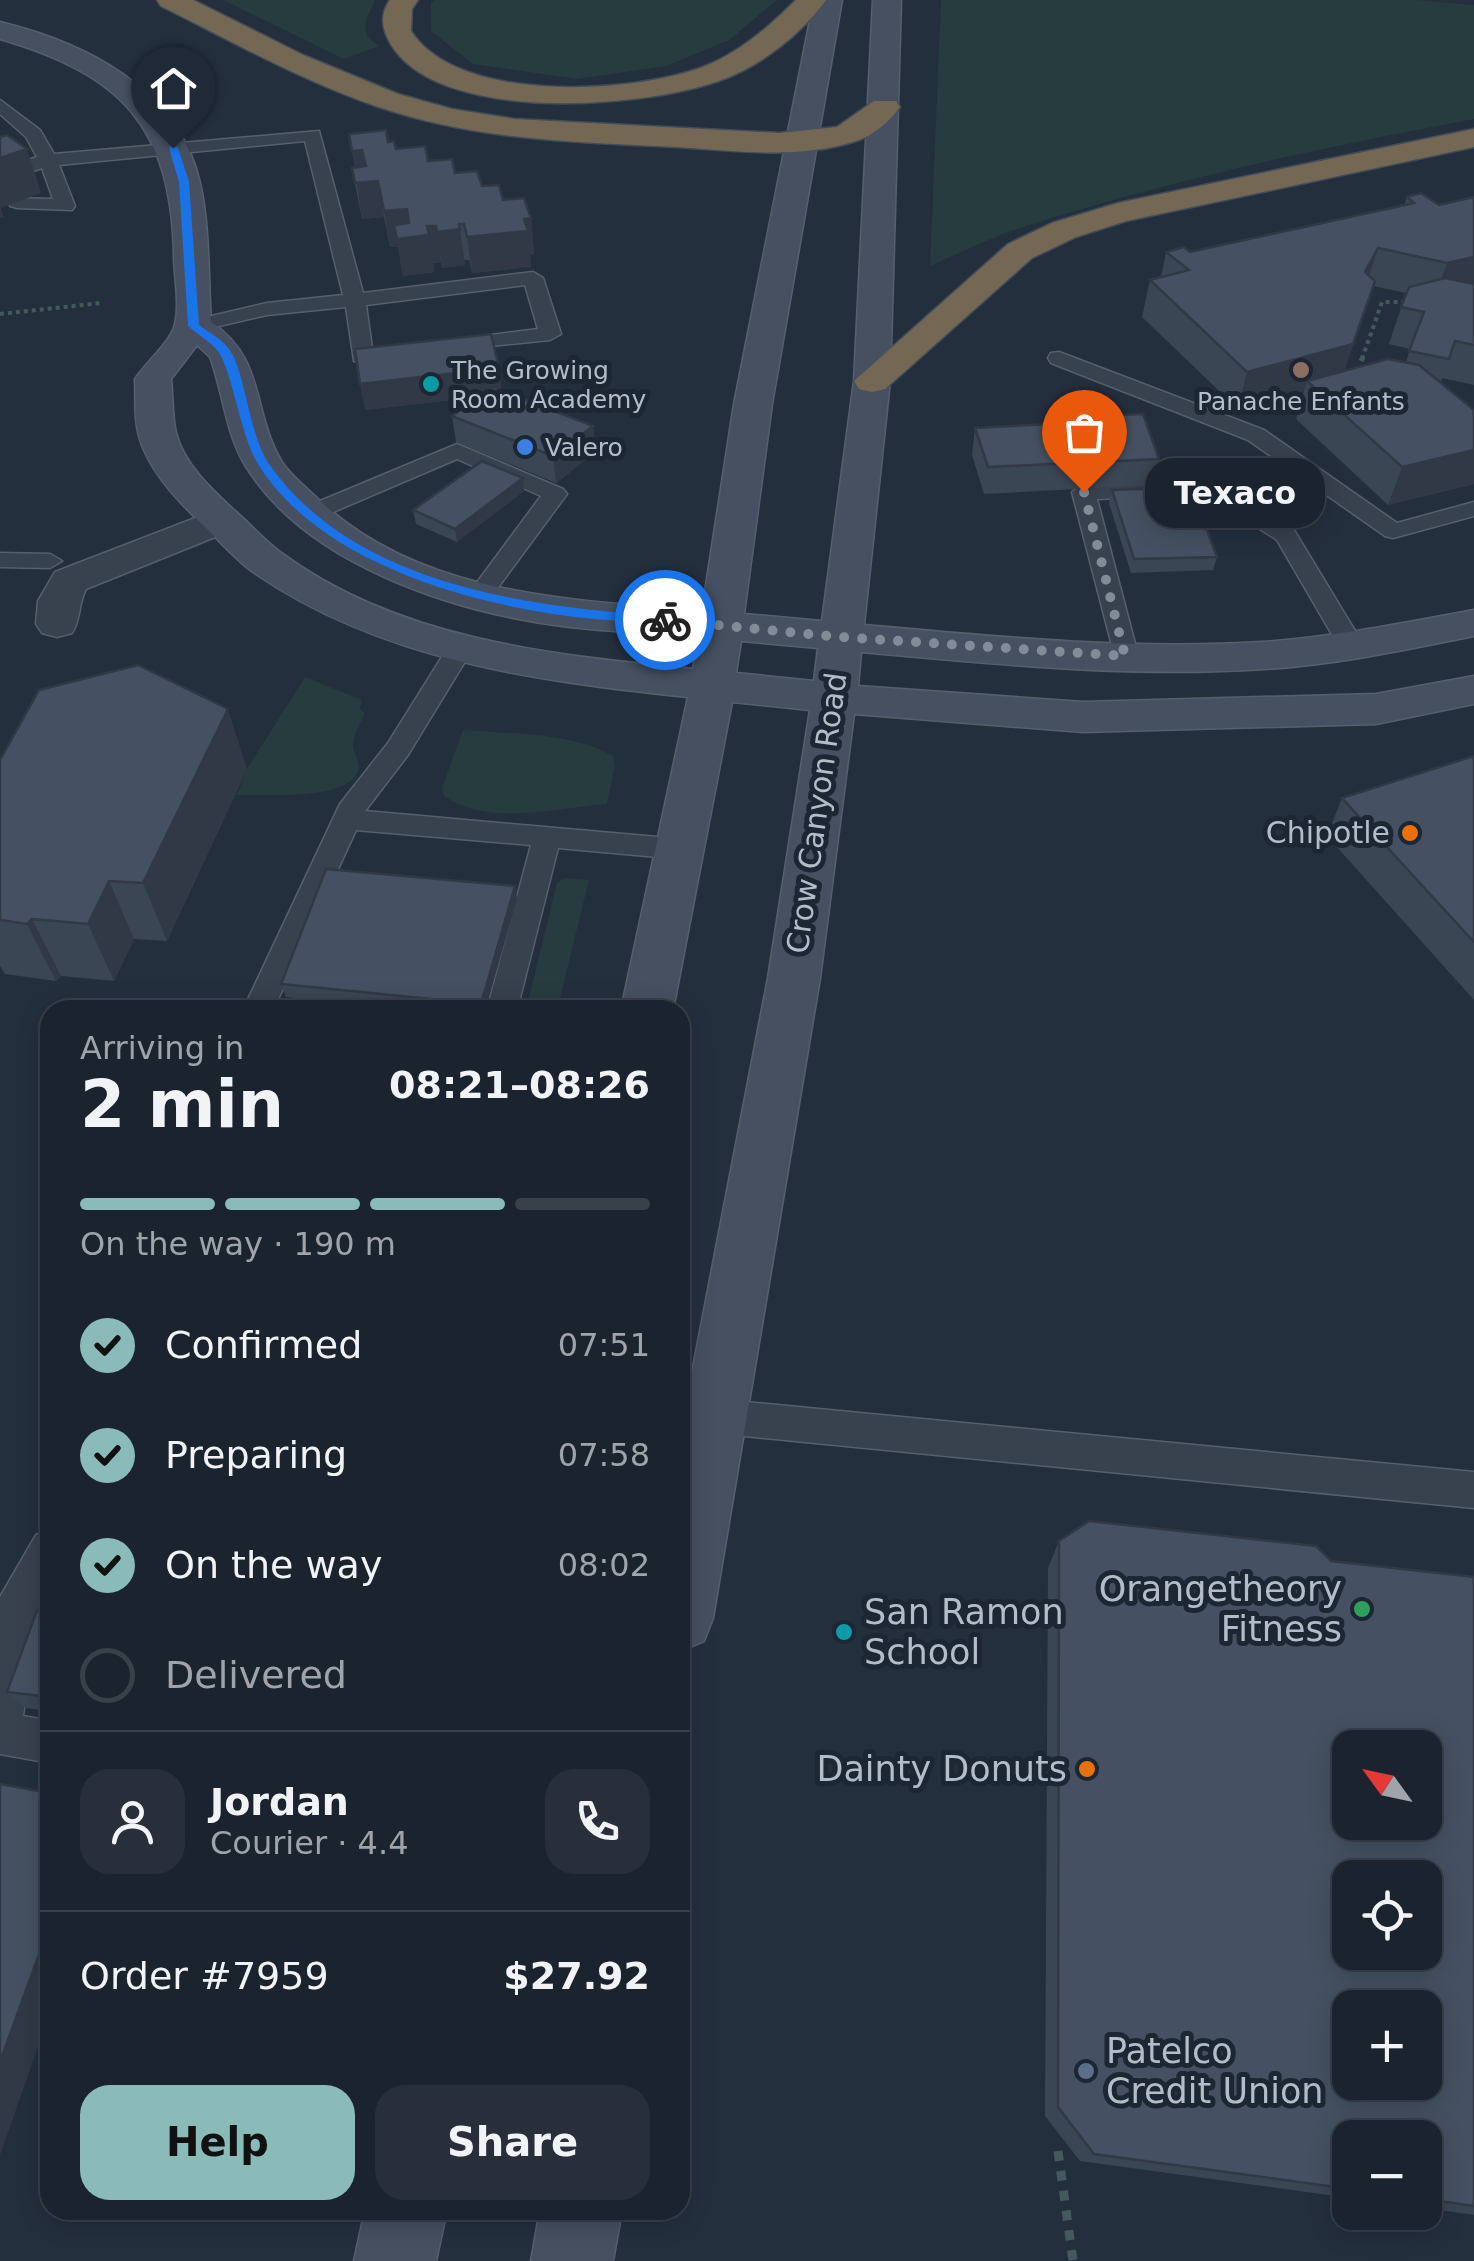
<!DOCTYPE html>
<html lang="en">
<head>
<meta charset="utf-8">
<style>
	:root { --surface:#1b232e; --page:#282f3a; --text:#f1f3f6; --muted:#a0a4aa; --line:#39404a; --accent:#8bbbb9 }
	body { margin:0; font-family:"DejaVu Sans",sans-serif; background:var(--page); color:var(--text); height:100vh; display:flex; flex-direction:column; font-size:38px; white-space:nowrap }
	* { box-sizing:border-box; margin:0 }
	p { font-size:32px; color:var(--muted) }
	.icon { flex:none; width:55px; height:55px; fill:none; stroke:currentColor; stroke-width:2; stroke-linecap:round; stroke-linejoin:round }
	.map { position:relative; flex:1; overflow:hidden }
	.side { position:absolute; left:40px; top:1000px; width:650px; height:1220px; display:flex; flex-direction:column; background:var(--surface); border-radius:30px; box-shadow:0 5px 25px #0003,0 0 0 2px var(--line) }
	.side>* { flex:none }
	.needle { width:65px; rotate:303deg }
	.buttons { position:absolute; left:1332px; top:1730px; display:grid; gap:20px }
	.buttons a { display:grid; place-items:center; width:110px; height:110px; border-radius:20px; background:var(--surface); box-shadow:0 5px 25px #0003,0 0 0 2px var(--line); font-size:50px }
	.pin { position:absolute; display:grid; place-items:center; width:85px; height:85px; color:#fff; margin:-102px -42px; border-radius:50% 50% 50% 0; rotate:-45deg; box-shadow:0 0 10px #0007 }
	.pin .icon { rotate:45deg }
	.courier { position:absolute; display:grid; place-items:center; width:100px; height:100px; margin:-50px; border:8px solid #1a73e8; border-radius:50%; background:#fff; color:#222; box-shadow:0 2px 12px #0007 }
	.bubble { position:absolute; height:70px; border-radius:30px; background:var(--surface); box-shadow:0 5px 25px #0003,0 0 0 2px var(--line); font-size:32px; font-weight:800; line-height:70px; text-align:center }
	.summary em { font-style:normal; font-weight:800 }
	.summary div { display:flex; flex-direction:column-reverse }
	.summary { display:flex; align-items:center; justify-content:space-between; height:170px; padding:0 40px }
	h1 { font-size:65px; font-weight:800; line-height:75px }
	.bar { display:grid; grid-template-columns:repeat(4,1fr); gap:15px 10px; align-content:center; height:120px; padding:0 40px }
	.bar i { height:12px; border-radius:8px; background:var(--line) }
	.bar .on { background:var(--accent) }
	.bar p { grid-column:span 4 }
	.line { display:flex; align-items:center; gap:25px; padding:0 40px; border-top:2px solid var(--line) }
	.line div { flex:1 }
	.round { display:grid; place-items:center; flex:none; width:105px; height:105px; border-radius:30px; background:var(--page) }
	ol { padding:0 40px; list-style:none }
	li { display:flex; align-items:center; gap:30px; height:110px }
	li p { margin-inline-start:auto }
	li .icon { padding:10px; border-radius:50%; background:var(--accent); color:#111; stroke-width:4 }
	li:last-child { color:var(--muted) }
	li i { width:55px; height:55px; border:5px solid var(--line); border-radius:50% }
	.primary-button { display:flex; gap:20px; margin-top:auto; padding:20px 40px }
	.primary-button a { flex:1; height:115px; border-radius:30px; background:var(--accent); color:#111; font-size:40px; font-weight:800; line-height:115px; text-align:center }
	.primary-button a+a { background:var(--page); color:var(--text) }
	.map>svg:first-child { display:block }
</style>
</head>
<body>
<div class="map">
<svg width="1474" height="2261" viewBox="0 0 1474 2261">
	<rect width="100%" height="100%" fill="#242f3e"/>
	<g fill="#263c3f">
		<polygon points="223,0 375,0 365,23 367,37 379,46 344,59"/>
		<polygon points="435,0 777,0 729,40 666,66 577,79 473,64 431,31 431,3"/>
		<path d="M941 0H1418L1474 5V119C1324 147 1174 179 1029 225 995 235 962 252 930 266Z"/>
		<path d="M305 677 362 700 360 709 365 713C361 722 354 734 353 743 352 754 363 762 357 773 344 801 265 794 237 795L247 769Z"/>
		<path d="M463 730C511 734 571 732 613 756L615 766 607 804C555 808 490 827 444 796L442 788Z"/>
		<polygon points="565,878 589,880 557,1010 526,1010 557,883"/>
	</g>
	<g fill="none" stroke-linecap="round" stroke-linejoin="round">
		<g stroke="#565f6c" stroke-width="3">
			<g id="lane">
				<polygon points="0,100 40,130 54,154 319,131 363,293 533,272 543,278 561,334 550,340 443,351 440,346 451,340 538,329 525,285 366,305 372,348 405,347 408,352 397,358 354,361 346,307 267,315 193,332 186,330 183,326 186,322 267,303 343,295 305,141 59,165 75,206 72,210 17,208 10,206 10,198 53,199 42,168 0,182 0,170 37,157 26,137 0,114"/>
				<polygon points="1059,352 1264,430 1397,523 1474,502 1474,516 1393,538 1385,536 1248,440 1051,363 1048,358 1051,353"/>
				<polygon points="457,444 563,489 567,494 488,601 470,601 467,596 541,496 457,459 317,519 301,519 297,514 301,509"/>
				<polygon points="1211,481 1294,530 1363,644 1359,650 1341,650 1277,540 1206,495 1097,499 1138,655 1134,661 1116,661 1072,492 1084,485"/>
				<polygon points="0,553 50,554 62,561 50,568 0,567"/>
				<polygon points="459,642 472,650 408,755 365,811 680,839 690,842 694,849 690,856 680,859 558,848 517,1010 487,1010 531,845 356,830 273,1010 243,1010 340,804 388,743 450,644"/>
				<polygon points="714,1399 1474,1472 1474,1508 714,1433 701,1428 696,1416 701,1404"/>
				<polygon points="50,1530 50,1583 38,1603 23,1716 50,1721 50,1763 0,1754 0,1597 36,1535"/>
			</g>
		</g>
		<g stroke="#565f6c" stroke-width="3">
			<path id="street" d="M221 508 235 511 241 520 235 529 86 589C78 604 81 620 72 633L57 637 42 633 36 624 38 601 55 572Z"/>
		</g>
		<g stroke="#565f6c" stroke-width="3">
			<g id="secondary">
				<path d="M814 0H842L772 404 744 614 822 621 854 381 873 0H901L890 381 864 625C996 637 1130 650 1262 642 1333 637 1404 623 1474 610V636C1404 650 1335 665 1264 669 1130 678 994 664 861 652L858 686 1083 702 1376 694 1474 676V704L1376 724 1083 732 854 714 820 978 713 1618 704 1641 680 1651V1435L768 978 810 710 732 702 673 1010H621L688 697C536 681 382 661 253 572 235 559 219 540 203 525 178 501 146 468 138 432 134 416 136 396 135 379 145 363 171 342 175 324 180 304 174 275 174 255 171 126 122 75 0 39V22C86 43 179 89 200 183 210 228 208 276 211 322 267 360 251 411 282 462 291 476 307 488 319 500 421 596 571 600 702 611L734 404ZM197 345 210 357C223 392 226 434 245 465 305 564 453 612 562 626 607 632 653 633 698 637L693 669C552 655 398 640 280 552 264 540 250 524 235 511 212 490 184 464 176 433 172 416 173 396 171 379ZM741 641 818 648 814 681 736 673Z"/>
				<polygon points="365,2210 447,2210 436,2261 354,2261"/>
				<polygon points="540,2210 622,2210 613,2261 531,2261"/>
			</g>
		</g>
		<g stroke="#434c59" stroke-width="3">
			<g id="highway">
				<path d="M157 0H193L303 55 398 94 452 109 514 119 779 133 837 127 874 101H896L900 107C890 121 875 134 859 140 801 160 736 151 677 147 574 142 474 140 376 106 301 80 231 41 161 6Z"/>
				<path d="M390 0H418L412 9 411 31C458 104 631 94 703 67 739 53 769 27 796 0H826C802 33 762 65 724 79 648 108 448 124 394 49 383 33 378 17 390 0Z"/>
				<polygon points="1474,129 1474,147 1126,221 1076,237 1032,258 885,389 872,392 859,389 854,381 1008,244 1052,223 1118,203"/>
			</g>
		</g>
		<g stroke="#44595c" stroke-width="4" stroke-dasharray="4 4" stroke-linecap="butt">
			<polyline points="0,314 101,303"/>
			<polyline points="1362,359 1382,302 1408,302"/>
		</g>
		<polyline stroke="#44595c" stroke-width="5" stroke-dasharray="6 6" stroke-linecap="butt" points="1361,361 1363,357"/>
		<polyline stroke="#44595c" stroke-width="9" stroke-dasharray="10 10" stroke-linecap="butt" points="1058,2151 1073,2261"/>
		<use href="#lane" fill="#38414e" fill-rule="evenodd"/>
		<use href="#street" fill="#38414e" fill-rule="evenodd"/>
		<use href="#secondary" fill="#465061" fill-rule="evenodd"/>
		<use href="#highway" fill="#746855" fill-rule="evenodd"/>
	</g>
	<g fill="#3b4654" fill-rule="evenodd">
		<polygon points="349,134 388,142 396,149 428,161 482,186 531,218 534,254 530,255 531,267 472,273 469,260 464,260 465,265 442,268 441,262 433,263 434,272 403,276 398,247 390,247 384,217 362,219 352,168 355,167"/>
		<path d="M1407 197 1439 205 1474 197V385L1442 378 1441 382 1474 410V484L1388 505 1296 419 1304 391 1238 409 1142 317 1150 280 1161 277 1166 252H1190L1404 206ZM1373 286 1406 293 1389 344 1410 349 1406 362 1344 371Z"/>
		<polygon points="499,368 501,390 593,426 595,452 556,483 456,442 452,416 478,397 365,410"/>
		<polygon points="1087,416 1159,459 1153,485 984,494 972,455 975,428 1085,423"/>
		<polygon points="523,478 524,491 457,542 416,524 413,510"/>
		<polygon points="1112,490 1217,557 1213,570 1131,573 1109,503"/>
		<polygon points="1474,756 1474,1000 1327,836 1342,798"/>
		<polygon points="0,760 247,769 167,941 134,939 114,981 61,976 56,981 5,974 0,966"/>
		<polygon points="515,886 517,899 485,1010 412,1010 286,997 281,984"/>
		<polygon points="1059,1541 1331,1561 1474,1577 1474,2215 1425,2208 1425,2138 1350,2138 1350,2198 1080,2161 1045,2116 1048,1568"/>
		<polygon points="50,1575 50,1711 25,1708 7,1692"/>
	</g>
	<g fill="#303945">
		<polygon points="27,149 41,193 1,208 4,217 0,218 0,158"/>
		<polygon points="362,150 378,181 384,217 362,219 352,151"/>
		<polygon points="407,209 427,226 436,226 441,262 433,263 434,272 403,276 394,225 398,247 390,247 384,211"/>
		<polygon points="531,218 534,254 530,255 531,267 472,273 467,237"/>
		<polygon points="460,229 465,265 442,268 437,232"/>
		<polygon points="1378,248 1366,285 1365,272"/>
		<polygon points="1474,257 1474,290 1434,299 1447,263"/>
		<polygon points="1375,281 1341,381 1307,381 1304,391 1238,409 1247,372"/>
		<polygon points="499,368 502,394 365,410 360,384"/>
		<polygon points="593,426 595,452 556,483 553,456"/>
		<polygon points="1474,450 1474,484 1388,505 1402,467"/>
		<polygon points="523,478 524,491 457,542 455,529"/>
		<polygon points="228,709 247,769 167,941 143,883"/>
		<polygon points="109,881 134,939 114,981 88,924"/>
		<polygon points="515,886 517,899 485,1010 482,1010 481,1004"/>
		<polygon points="32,919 61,976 56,981 27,924"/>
		<polygon points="50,1924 50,2013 0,2155 0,2062"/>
	</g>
	<g fill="#455162" stroke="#303945" stroke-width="2.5" fill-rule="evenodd">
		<polygon points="386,130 388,142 394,141 396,149 425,146 428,161 452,159 455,173 477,171 482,186 499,185 503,200 524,198 531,218 524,219 528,231 467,237 464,224 459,224 460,229 437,232 436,226 427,226 429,235 397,239 394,225 409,223 407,209 384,211 378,181 355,183 352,168 366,166 362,150 352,151 349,134"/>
		<polygon points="7,135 27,149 0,158 0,137"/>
		<polygon points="1421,193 1439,205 1474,197 1474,257 1447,263 1378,248 1365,272 1375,281 1353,344 1247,372 1150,280 1189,270 1166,252 1184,247 1190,252 1414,203 1407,197"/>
		<polygon points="1445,278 1474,284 1474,345 1455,341 1449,359 1409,351 1424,312 1401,307 1409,287"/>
		<polygon points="491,334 499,368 360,384 355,349"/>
		<polygon points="1388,359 1419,365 1474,410 1474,450 1402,467 1307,381"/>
		<polygon points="492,387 593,426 553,456 452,416"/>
		<polygon points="1143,414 1159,459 988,467 975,428 1088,422 1087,416"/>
		<polygon points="482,461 523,478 455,529 413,510"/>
		<polygon points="1191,487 1217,557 1134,559 1112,490"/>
		<polygon points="138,665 228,709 143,883 109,881 88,924 32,919 27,924 0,920 0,760 39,690"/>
		<polygon points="1474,756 1474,942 1342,798"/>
		<polygon points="326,869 515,886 481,1004 281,984"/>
		<path d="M1089 1521 1316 1546 1331 1561 1474 1577V2206L1425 2199V2138H1350V2189L1094 2154 1058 2107 1059 1541ZM1350 1748H1425V1822H1350ZM1350 1878H1425V1952H1350ZM1350 2008H1425V2082H1350Z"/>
		<polygon points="50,1575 50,1697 7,1692"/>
		<polygon points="0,1784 50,1793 50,1924 0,2062"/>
	</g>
	<path fill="#1a73e8" d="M173 145 178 148 189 182 199 325C208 332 222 339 229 349 245 370 249 435 269 464 355 586 529 607 665 616L671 620 669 623C650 625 628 622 609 620 494 612 322 569 258 464 241 438 231 365 217 350 209 341 197 334 188 326L179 182 169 148Z"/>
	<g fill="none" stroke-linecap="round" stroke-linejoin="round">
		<polyline stroke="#828b98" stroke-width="10" stroke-dasharray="0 18" points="665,620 840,637 1125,656 1084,492"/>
	</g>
	<circle fill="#8d6e63" stroke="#1d2633" stroke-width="4" cx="1301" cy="370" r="10"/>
	<g fill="#0f9aa8" stroke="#1d2633" stroke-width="4">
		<circle cx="431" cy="384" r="10"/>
		<circle cx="844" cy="1632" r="10"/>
	</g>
	<circle fill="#3f7fe0" stroke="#1d2633" stroke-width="4" cx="525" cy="447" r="10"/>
	<g fill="#e8710a" stroke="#1d2633" stroke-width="4">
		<circle cx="1410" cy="833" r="10"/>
		<circle cx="1087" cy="1769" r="10"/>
	</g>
	<circle fill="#2e9e5b" stroke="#1d2633" stroke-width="4" cx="1362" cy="1609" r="10"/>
	<circle fill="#5c6f8a" stroke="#1d2633" stroke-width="4" cx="1086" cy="2071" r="10"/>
	<g text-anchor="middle" stroke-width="10" stroke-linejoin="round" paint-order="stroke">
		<g font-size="25" fill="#b4bcc9" stroke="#1d2633" text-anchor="start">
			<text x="451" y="379">The Growing<tspan x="451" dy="29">Room Academy</tspan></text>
			<text x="1301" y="410" text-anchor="middle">Panache Enfants</text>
			<text x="545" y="456">Valero</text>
		</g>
		<g font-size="30" fill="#b4bcc9" stroke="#1d2633">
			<text transform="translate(817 813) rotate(-82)" y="10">Crow Canyon Road</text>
		</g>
		<g font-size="30" fill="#b4bcc9" stroke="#1d2633" text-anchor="end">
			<text x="1390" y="843">Chipotle</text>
		</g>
		<g font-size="35" fill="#b4bcc9" stroke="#1d2633" text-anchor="end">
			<text x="1342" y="1601">Orangetheory<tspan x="1342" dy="40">Fitness</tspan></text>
			<text x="864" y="1624" text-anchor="start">San Ramon<tspan x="864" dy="40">School</tspan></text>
			<text x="1067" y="1781">Dainty Donuts</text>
			<text x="1106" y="2063" text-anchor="start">Patelco<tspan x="1106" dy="40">Credit Union</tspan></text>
		</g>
	</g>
</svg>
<div class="buttons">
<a><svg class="needle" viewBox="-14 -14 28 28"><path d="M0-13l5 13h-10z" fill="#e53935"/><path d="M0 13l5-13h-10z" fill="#a0a4aa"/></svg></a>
<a><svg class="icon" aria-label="locate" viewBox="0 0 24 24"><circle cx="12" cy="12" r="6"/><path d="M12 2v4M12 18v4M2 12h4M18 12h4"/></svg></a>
<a>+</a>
<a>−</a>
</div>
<div class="pin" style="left:1084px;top:492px;background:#ea580c"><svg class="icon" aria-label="bag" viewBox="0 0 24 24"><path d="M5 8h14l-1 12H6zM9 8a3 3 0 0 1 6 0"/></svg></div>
<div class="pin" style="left:173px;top:148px;background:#1f2937"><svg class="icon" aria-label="home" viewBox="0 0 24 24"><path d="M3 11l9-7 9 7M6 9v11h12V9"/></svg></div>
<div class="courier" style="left:665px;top:620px"><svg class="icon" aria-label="bike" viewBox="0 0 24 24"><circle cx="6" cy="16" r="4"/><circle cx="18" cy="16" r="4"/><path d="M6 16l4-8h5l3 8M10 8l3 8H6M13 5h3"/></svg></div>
<div class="bubble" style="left:1145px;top:458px;width:180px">Texaco</div>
<section class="side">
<div class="summary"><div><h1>2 min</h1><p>Arriving in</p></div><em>08:21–08:26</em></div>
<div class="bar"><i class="on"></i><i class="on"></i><i class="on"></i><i></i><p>On the way · 190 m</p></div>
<ol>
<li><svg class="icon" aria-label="check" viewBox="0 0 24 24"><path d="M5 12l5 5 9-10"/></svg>Confirmed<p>07:51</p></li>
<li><svg class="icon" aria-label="check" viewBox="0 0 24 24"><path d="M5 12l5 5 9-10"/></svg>Preparing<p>07:58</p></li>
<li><svg class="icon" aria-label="check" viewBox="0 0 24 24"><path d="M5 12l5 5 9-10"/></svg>On the way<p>08:02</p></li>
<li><i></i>Delivered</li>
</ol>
<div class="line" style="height:180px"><a class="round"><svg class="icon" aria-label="person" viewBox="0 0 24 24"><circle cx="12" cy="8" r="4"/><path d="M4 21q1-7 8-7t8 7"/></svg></a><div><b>Jordan</b><p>Courier · 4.4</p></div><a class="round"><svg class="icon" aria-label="phone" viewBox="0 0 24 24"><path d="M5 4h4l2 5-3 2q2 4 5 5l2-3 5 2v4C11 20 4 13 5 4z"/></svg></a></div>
<div class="line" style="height:130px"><div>Order #7959</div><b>$27.92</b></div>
<div class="primary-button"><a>Help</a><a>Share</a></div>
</section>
</div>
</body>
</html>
